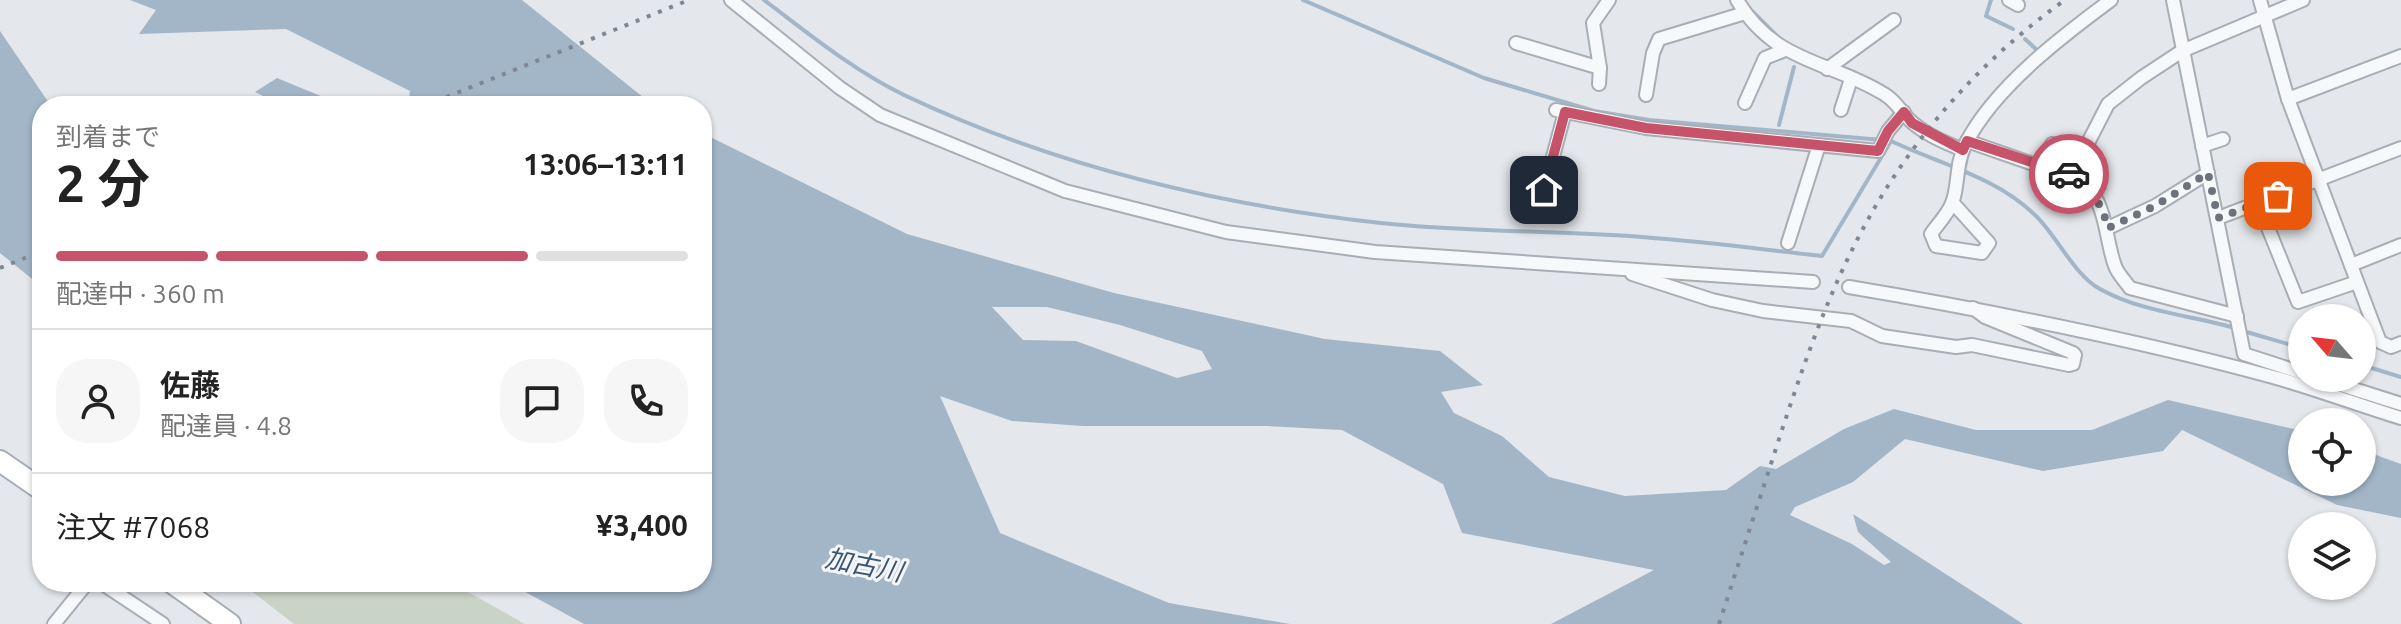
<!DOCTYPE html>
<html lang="ja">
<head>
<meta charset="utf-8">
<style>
	:root { --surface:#fff; --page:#f6f6f6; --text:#222; --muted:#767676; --line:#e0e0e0; --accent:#c65369 }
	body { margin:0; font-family:Ubuntu,"Noto Sans JP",sans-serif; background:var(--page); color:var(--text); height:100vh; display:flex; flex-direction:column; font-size:30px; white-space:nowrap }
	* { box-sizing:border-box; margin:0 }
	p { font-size:26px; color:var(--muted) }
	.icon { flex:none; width:44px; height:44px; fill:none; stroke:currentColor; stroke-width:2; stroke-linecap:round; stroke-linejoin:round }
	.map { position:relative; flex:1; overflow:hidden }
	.panel { position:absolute; left:32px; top:96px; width:680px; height:496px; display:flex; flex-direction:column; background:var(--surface); border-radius:32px; box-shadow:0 2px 6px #0004 }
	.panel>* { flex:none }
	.needle { width:52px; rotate:298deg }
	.fabs { position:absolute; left:2288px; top:304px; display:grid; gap:16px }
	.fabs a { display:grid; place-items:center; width:88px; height:88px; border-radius:50%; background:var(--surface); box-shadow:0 2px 6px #0004; font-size:40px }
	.pin { position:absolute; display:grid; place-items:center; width:68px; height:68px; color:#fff; margin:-34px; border-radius:16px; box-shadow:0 4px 12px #0006 }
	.courier { position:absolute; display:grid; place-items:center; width:80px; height:80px; margin:-40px; border:6px solid #c65369; border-radius:50%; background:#fff; color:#222; box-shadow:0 2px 10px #0007 }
	.summary em { font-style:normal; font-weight:700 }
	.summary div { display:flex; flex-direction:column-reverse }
	.summary { display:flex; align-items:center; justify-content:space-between; height:136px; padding:0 24px }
	h1 { font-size:52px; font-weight:700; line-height:60px }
	.bar { display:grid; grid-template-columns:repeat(4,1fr); gap:12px 8px; align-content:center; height:96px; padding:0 24px }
	.bar i { height:10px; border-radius:6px; background:var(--line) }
	.bar .current { background:var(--accent) }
	.bar p { grid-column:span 4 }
	.line { display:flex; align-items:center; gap:20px; padding:0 24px; border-top:2px solid var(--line) }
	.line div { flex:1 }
	.round { display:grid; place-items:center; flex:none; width:84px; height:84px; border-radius:32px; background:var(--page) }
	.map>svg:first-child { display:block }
</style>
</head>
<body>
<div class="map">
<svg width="2401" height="624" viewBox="0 0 2401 624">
	<rect width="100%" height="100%" fill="#e4e7eb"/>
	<polygon fill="#cad4c6" points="240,582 450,582 525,624 294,624"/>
	<g fill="#a2b6c8" fill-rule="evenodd">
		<polygon points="130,0 522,0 654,106 408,106 410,91 286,29 139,34 156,10"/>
		<polygon points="0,31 51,106 42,106 42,287 0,253"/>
		<polygon points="277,78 345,106 283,106 255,92"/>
		<path d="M702 133 907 234 1114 293 1325 339 1440 351 1483 385 1441 392 1454 413 1502 436 1549 477 1625 496 1726 490 1760 466 1776 469 1844 429 1894 409 1976 430H2092L2168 400 2302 431V482H2362V450L2401 464V518L2337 505 2182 430 2163 451 2043 471 1905 439 1853 482 1795 507 1790 515 1852 544 1884 565 1891 562 1858 532 1853 514 2023 624H1551L1654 570 1462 533 1443 484 1342 430 1267 426H1083L1012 421 940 396 1000 533 1169 603 1290 624H584L507 582H702ZM992 307H1047L1120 325 1202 351 1212 369 1177 378 1076 341 1023 340Z"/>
	</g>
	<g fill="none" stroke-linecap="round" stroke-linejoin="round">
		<g stroke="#a2b6c8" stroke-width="4">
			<path d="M764 0C808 33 854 71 904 95 1054 166 1217 205 1381 223 1472 233 1563 230 1653 238 1710 242 1766 250 1822 256L1891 141"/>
			<polyline points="1303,0 1484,78 1594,111 1649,120 1882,140"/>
			<polyline points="1991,0 1986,16 2013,29"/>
			<polyline points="1752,11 1777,36"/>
			<polyline points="2025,39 2038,51"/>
			<polyline points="1779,125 1794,67"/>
			<path d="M1891 141C1940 164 1997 177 2036 216 2056 235 2075 276 2100 289 2141 312 2190 315 2235 328"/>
			<polyline points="2243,331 2302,348"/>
			<polyline points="2362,365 2401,377"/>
		</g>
		<g stroke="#a9aeb5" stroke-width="16">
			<g id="minor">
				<polyline points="731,0 840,88 880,115 1065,191 1226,232 1375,252 1813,282"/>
				<path d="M1737 0C1775 64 1829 60 1884 94 1898 102 1902 115 1914 124 1929 136 1946 143 1963 150"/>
				<polyline points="2009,0 2018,5"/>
				<polyline points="2173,0 2244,354 2302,373"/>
				<polyline points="2260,0 2288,99 2380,342 2391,347 2401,343"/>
				<polyline points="1516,43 1600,68"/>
				<polyline points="1827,69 1894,20"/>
				<polyline points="1599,84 1600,68 1593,23 1609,0"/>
				<polyline points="1646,95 1653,53 1659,39 1745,13"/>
				<polyline points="2288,99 2401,56"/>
				<polyline points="1745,103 1765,58 1785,50"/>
				<polyline points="1556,110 1646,128 1878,151 1888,131 1904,112"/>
				<polyline points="1841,110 1851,79"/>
				<polyline points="1967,141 2039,166 2072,174 2108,104 2141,78 2182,51 2303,0"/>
				<polyline points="2202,146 2223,139"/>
				<polyline points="2039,166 2052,144"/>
				<path d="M2072 174C2109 196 2103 233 2115 266 2118 274 2125 281 2130 288L2237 316"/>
				<polyline points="1544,190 1565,112"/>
				<path d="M1953 203 1989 243 1982 253 1936 246 1931 234C1937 225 1948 214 1952 203 1959 187 1955 164 1966 143 1995 87 2061 37 2111 0"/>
				<polyline points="2258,203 2298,302 2357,282"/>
				<polyline points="2218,218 2401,148"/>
				<polyline points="2108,228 2155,206 2208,173"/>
				<polyline points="1788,243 1819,145"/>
				<polyline points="2351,265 2401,245"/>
				<polyline points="1632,274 1712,300 1763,311 1851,321 1882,336 1956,347 1972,345 2069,365 2073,364 2075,355 2073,353 1985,317 1973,308"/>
				<path d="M1849 287C1992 311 2133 339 2273 377 2316 389 2358 405 2401 418"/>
				<polyline points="2319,378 2401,404"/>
				<polyline points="100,582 163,624"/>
				<polyline points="54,624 88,582"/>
			</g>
		</g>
		<g stroke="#a4acb6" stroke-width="24">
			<g id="primary">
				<polyline points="0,461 42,490"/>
				<polyline points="171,582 230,624"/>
			</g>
		</g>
		<use href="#minor" stroke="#f7f8f9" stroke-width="12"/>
		<use href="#primary" stroke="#fff" stroke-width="20"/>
		<g stroke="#7e8793" stroke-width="4" stroke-dasharray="4 8" stroke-linecap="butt">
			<polyline points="424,106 689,0"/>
			<polyline points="0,268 42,251"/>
			<path d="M1719 624C1739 562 1759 501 1779 439 1803 366 1828 293 1865 225 1913 136 1983 58 2065 0"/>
		</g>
	</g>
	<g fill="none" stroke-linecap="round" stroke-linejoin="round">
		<path stroke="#6d737d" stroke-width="8" stroke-dasharray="0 14.4" d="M2069 174C2089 182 2103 207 2108 228L2155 206 2208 173 2218 218 2278 196"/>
		<polyline stroke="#c65369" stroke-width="10" points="1544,190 1565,112 1646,128 1878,151 1888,131 1904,112 1912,123 1963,150 1967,141 2069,174"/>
	</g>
	<g text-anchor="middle" stroke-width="6" stroke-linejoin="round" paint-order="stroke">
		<g font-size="26" font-style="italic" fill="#395674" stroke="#f4f6f8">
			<text transform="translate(864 565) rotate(11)" y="9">加古川</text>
		</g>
	</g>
</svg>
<div class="fabs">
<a><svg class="needle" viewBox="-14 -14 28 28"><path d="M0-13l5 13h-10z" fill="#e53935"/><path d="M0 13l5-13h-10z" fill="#767676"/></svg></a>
<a><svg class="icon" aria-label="locate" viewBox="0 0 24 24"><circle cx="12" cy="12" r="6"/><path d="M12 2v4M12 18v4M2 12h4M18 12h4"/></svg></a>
<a><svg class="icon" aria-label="layers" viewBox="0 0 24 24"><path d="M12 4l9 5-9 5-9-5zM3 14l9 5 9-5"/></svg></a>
</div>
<div class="pin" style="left:2278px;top:196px;background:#ea580c"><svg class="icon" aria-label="bag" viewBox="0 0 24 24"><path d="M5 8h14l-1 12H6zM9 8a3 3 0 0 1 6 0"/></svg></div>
<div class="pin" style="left:1544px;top:190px;background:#1f2937"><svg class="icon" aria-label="home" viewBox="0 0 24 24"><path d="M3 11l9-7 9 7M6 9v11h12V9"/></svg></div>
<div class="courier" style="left:2069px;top:174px"><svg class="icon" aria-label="car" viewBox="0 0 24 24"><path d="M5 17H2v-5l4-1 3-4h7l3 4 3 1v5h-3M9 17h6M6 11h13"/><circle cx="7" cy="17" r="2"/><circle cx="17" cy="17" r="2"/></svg></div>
<section class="panel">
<div class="summary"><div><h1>2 分</h1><p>到着まで</p></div><em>13:06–13:11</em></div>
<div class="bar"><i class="current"></i><i class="current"></i><i class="current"></i><i></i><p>配達中 · 360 m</p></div>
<div class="line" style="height:144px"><a class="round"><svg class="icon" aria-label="person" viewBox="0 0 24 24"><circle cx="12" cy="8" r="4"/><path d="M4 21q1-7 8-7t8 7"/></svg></a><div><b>佐藤</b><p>配達員 · 4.8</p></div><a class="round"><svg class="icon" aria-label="chat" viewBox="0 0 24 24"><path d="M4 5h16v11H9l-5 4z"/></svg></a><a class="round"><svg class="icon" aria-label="phone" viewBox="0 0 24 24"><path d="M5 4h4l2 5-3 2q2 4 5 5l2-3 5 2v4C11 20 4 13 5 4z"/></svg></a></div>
<div class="line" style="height:104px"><div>注文 #7068</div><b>¥3,400</b></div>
</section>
</div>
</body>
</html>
